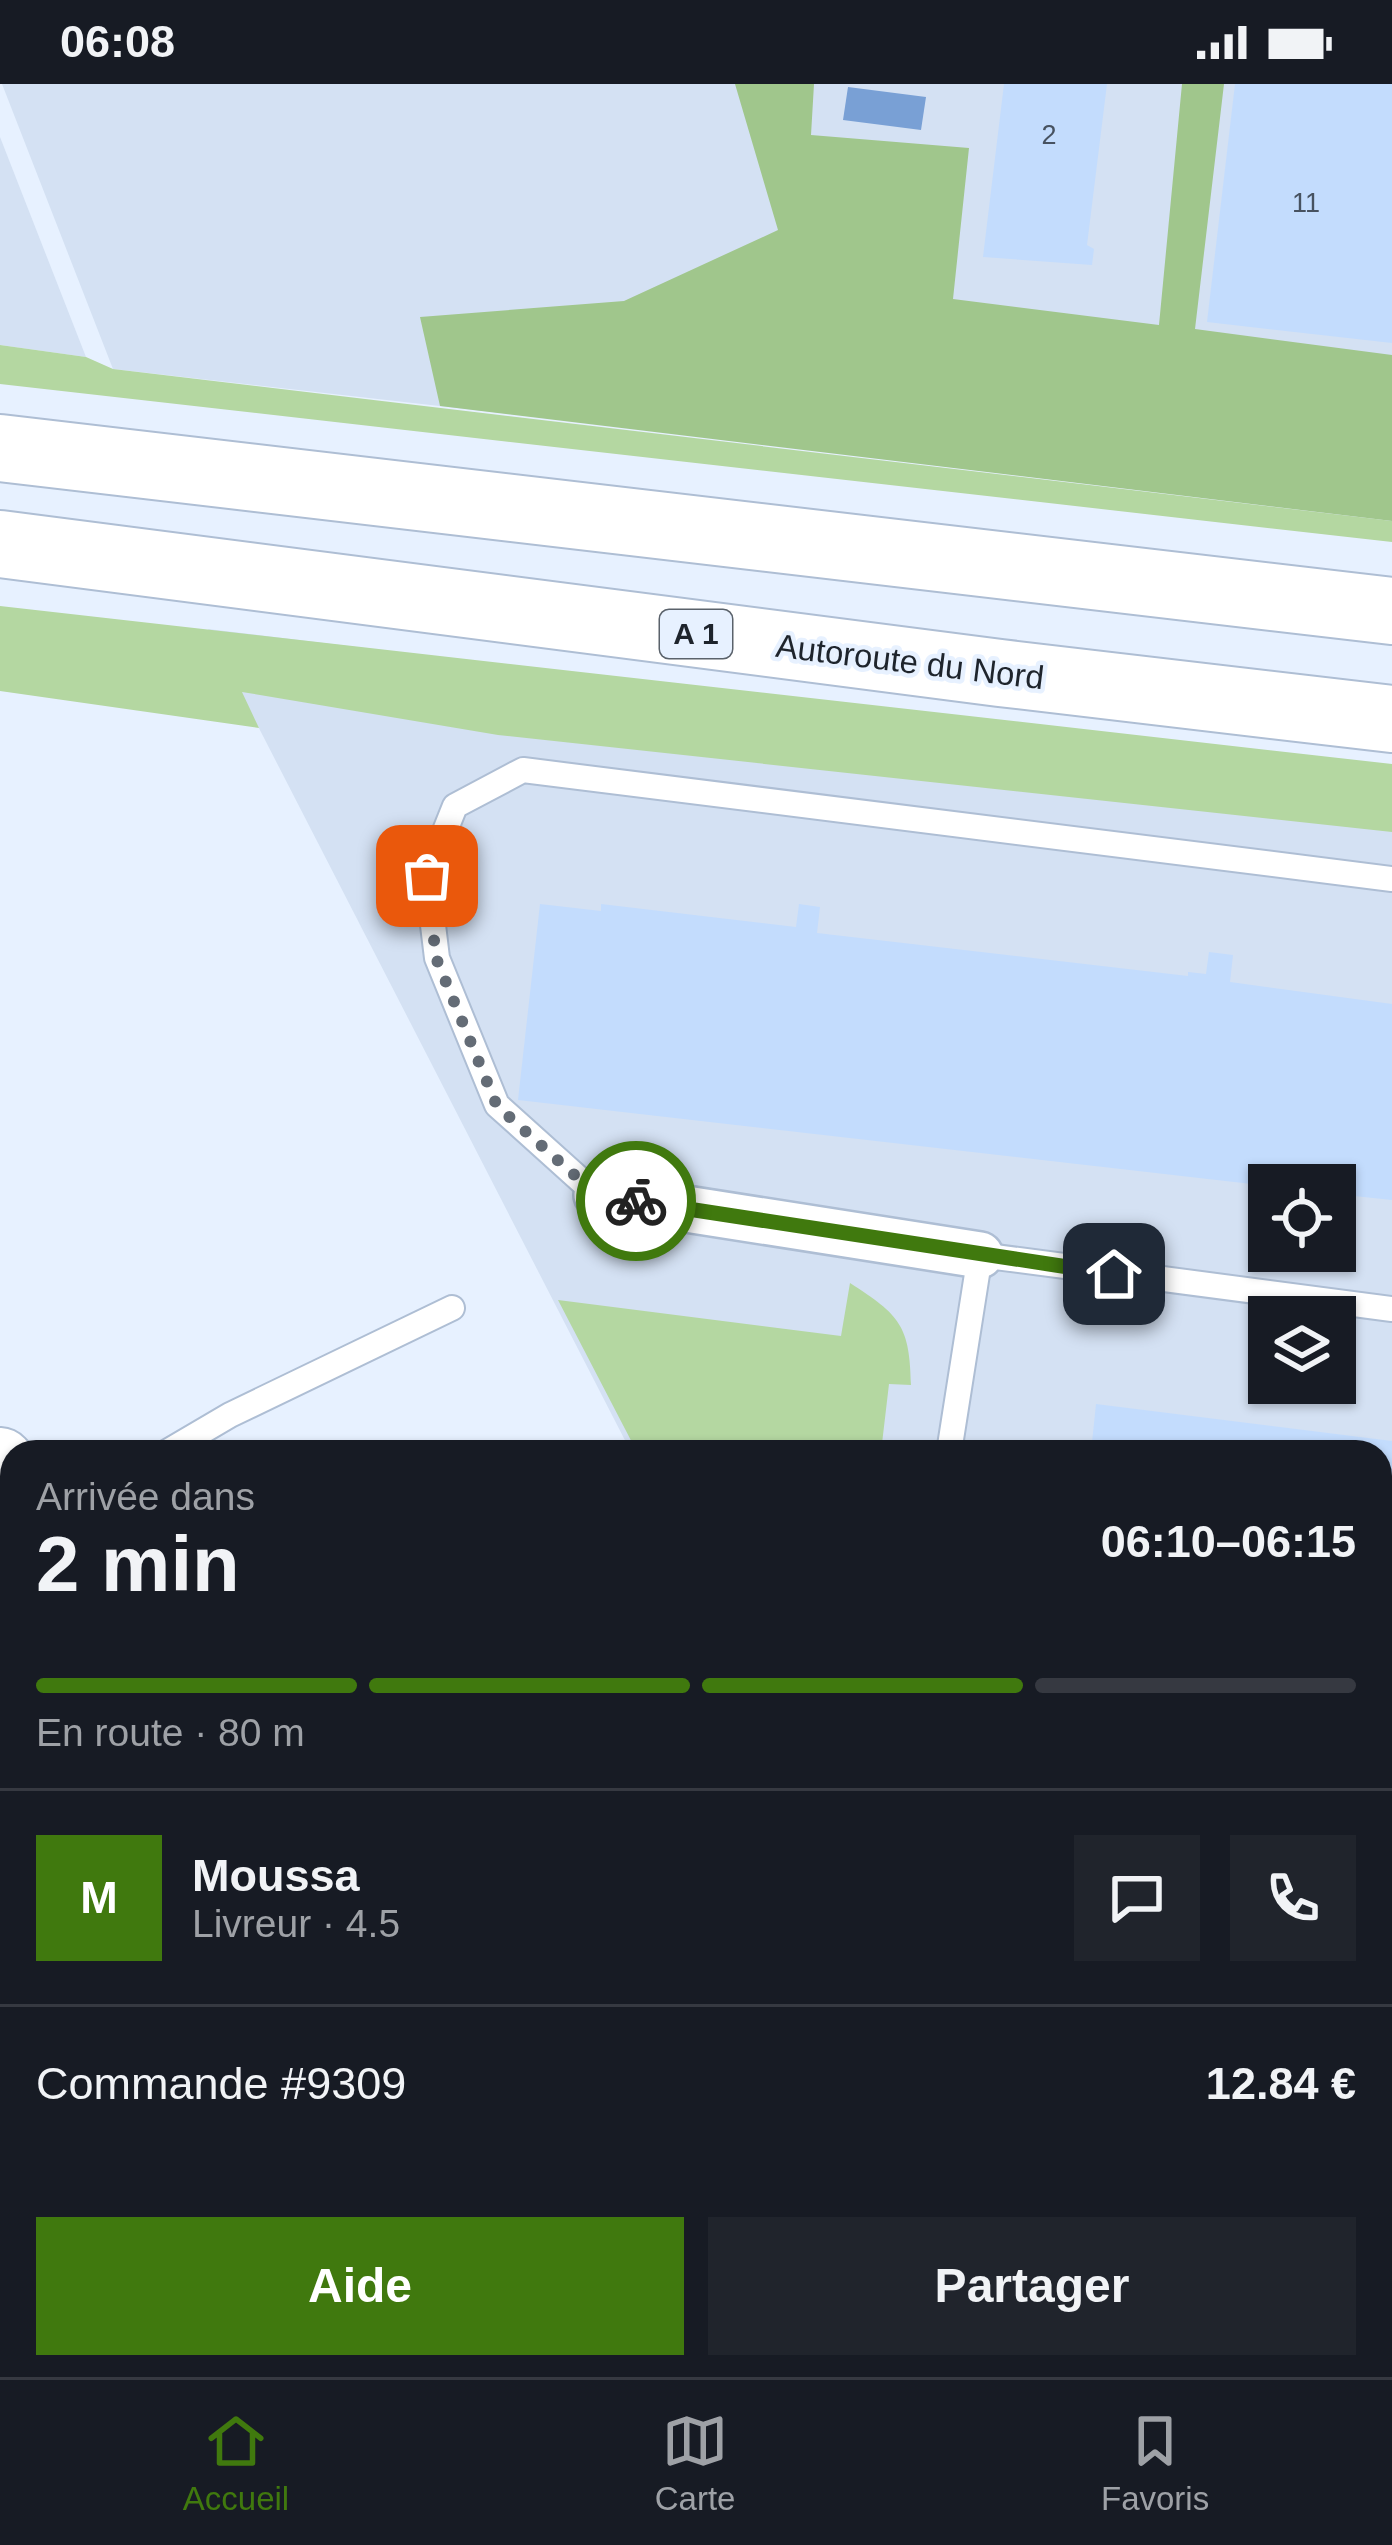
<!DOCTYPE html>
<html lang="fr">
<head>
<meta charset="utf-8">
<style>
	:root { --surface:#171b24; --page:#20242c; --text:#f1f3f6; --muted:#9ea1a6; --line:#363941; --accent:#40790e }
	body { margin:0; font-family:Arial,sans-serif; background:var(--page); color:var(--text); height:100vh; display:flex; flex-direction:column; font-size:45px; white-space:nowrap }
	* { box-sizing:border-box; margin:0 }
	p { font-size:39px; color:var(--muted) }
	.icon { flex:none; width:66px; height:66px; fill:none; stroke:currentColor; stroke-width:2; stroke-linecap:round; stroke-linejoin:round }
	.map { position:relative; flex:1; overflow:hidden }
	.drawer { position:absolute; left:0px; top:1356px; width:1392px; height:939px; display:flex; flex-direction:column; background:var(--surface); border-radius:36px 36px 0 0; box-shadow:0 3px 9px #0004 }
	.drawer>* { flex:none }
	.buttons { position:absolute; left:1248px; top:1080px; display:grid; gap:24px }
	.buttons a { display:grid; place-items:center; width:108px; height:108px; border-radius:0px; background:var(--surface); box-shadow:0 3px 9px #0004; font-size:60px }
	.pin { position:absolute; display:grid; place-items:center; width:102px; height:102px; color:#fff; margin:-51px; border-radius:24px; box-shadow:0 6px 18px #0006 }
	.courier { position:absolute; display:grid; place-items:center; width:120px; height:120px; margin:-60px; border:9px solid #40790e; border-radius:50%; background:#fff; color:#222; box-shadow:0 3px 15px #0007 }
	.summary em { font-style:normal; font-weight:700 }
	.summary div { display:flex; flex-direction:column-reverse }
	.summary { display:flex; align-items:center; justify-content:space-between; height:204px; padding:0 36px }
	h1 { font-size:78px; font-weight:700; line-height:90px }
	.bar { display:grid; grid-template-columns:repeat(4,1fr); gap:18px 12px; align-content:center; height:144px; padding:0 36px }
	.bar i { height:15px; border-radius:9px; background:var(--line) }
	.bar .selected { background:var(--accent) }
	.bar p { grid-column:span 4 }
	.line { display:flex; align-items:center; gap:30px; padding:0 36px; border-top:3px solid var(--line) }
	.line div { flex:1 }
	.round { display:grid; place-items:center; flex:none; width:126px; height:126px; border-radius:0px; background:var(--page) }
	.action { display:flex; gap:24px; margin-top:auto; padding:24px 36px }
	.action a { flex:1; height:138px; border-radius:0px; background:var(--accent); color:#fff; font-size:48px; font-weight:700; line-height:138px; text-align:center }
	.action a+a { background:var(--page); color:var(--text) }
	.status { display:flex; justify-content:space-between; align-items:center; height:84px; padding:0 60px; background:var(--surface); direction:ltr }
	.status svg { height:33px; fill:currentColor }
	.dock { display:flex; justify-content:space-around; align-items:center; height:168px; border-top:3px solid var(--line); background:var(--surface); font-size:33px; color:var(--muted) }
	.dock a { display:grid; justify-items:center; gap:6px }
	.dock .selected { color:var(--accent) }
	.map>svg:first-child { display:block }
</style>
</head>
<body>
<div class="status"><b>06:08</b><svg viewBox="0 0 49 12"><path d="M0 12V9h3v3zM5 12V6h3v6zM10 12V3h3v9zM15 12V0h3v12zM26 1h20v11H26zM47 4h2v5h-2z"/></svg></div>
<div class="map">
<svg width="1392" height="2293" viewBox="0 0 1392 2293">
	<rect width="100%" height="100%" fill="#e7f1ff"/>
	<g fill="#d4e1f3" fill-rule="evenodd">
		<polygon points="2,0 1392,0 1392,430 113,285"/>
		<polygon points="0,53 86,273 0,261"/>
		<path d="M208 545 1392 689V2000L1380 1999V1368H631ZM1269 1101H1335V1167H1269ZM1269 1233H1335V1299H1269Z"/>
	</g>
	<g fill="#b4d7a1">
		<polygon points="0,261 86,273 113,285 1392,437 1392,458 0,300"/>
		<polygon points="0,522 1392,680 1392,748 498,651 242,608 259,644 0,607"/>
		<path d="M850 1199C900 1231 910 1242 911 1301L889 1300 881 1368H637L558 1216 841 1252Z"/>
		<polygon points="1380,1999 1392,2000 1392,2293 1050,2293 1062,2283 1380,2283"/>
	</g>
	<polygon fill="#a0c68c" points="735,0 814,0 811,51 969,64 953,215 1159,241 1182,0 1224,0 1195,245 1392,271 1392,437 440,322 420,233 624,217 778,146"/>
	<polygon fill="#79a0d5" points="848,3 926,13 921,46 843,36"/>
	<g fill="#c3dcfd">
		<polygon points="1004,0 1107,0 1087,161 1094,165 1092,181 983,173"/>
		<polygon points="1235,0 1392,0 1392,259 1207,238"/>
		<polygon points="540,820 601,827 601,820 796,843 799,820 820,823 817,849 1188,892 1188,888 1206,890 1209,868 1233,871 1230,898 1392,920 1392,1116 1335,1110 1335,1101 1269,1102 518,1016"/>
		<polygon points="1096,1320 1392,1357 1392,1802 1380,1801 1380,1368 1091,1368"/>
		<polygon points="0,1613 12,1619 12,1672 0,1666"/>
		<polygon points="12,1876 12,1992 0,2017 0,1901"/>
		<polygon points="280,2283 339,2283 334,2293 275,2293"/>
		<polygon points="416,2283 431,2283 452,2293 411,2293"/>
	</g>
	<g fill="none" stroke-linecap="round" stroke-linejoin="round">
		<g stroke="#aebed4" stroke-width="28">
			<g id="lane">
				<polyline points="597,1111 497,1021 437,874 427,792 455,722 523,686 1392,795"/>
				<polyline points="167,1368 230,1331 452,1224"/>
				<polyline points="949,1368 980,1171 1392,1225"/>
				<polyline points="0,1597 12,1603"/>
				<polyline points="1380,1949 1392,1951"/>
				<polyline points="1380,2043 1392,2035"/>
				<polyline points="1380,2201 1392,2143"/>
				<polyline points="1200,2283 1201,2293"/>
				<polyline points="50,2293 71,2283"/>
				<polyline points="1361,2293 1363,2283"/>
			</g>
		</g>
		<g stroke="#aebed4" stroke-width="50">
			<polyline id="street" points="597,1111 980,1171"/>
		</g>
		<g stroke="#aebed4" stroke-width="68">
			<polyline id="secondary" points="565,2293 566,2283"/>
		</g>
		<g stroke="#aebed4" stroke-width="70">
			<g id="primary">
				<polyline points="0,1377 12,1390"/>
				<polyline points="745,2283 754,2293"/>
				<polyline points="810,2283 818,2293"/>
			</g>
		</g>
		<g stroke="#aebed4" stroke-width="70">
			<g id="highway">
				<polyline points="0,364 1392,527"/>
				<polyline points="0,460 1000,589 1392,635"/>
			</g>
		</g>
		<g stroke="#868e99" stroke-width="8" stroke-dasharray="9 9" stroke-linecap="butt">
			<polyline points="1380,2249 1392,2262"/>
			<polyline points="1244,2293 1256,2283"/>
			<polyline points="1311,2293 1323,2283"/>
		</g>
		<use href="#lane" stroke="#fff" stroke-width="24"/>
		<use href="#street" stroke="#fff" stroke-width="45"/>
		<use href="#secondary" stroke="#fff" stroke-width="63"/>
		<use href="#primary" stroke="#fff" stroke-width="66"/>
		<use href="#highway" stroke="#fff" stroke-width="66"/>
	</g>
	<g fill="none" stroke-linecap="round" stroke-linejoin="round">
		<polyline stroke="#646c76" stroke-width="12" stroke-dasharray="0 21.6" points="427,792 436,874 497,1022 597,1111 636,1117"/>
		<polyline stroke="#40790e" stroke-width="15" points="636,1117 1114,1190"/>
	</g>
	<g text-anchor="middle" stroke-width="9" stroke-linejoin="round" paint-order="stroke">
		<g font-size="27" fill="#475260">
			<text x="1049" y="60">2</text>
			<text x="1306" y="128">11</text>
		</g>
		<rect fill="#e7f1ff" stroke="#5a626b" stroke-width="3" x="660" y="526" width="72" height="48" rx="9"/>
		<g font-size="30" font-weight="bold" fill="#1e242c">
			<text x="696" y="560">A 1</text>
		</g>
		<g font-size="33" fill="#1e242c" stroke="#e7f1ff">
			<text transform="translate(910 577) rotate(7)" y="12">Autoroute du Nord</text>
		</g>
	</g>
</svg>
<div class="buttons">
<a><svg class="icon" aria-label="locate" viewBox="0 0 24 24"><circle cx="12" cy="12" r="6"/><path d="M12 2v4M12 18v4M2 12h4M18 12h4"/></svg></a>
<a><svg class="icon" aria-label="layers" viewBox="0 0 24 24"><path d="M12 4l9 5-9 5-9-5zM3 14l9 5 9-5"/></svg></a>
</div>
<div class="pin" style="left:427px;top:792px;background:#ea580c"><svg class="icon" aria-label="bag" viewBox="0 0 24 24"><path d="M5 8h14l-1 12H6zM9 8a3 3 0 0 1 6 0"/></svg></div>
<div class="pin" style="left:1114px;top:1190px;background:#1f2937"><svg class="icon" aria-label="home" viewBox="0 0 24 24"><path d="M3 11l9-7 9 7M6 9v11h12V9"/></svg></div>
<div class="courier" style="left:636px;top:1117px"><svg class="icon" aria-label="bike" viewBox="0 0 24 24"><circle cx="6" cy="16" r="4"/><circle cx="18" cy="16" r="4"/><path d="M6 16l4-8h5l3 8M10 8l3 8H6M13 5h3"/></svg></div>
<section class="drawer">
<div class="summary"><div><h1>2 min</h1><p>Arrivée dans</p></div><em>06:10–06:15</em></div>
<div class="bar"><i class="selected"></i><i class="selected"></i><i class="selected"></i><i></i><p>En route · 80 m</p></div>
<div class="line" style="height:216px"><b class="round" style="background:var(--accent);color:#fff">M</b><div><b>Moussa</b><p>Livreur · 4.5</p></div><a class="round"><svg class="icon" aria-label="chat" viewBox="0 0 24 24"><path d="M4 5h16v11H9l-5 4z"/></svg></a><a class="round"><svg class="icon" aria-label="phone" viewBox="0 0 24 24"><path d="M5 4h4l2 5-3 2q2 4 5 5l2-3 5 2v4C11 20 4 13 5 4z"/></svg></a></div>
<div class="line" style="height:156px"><div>Commande #9309</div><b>12.84 €</b></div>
<div class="action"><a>Aide</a><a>Partager</a></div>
</section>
</div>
<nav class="dock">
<a class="selected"><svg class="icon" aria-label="home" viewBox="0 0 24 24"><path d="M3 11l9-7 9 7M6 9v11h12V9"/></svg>Accueil</a>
<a><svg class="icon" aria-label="map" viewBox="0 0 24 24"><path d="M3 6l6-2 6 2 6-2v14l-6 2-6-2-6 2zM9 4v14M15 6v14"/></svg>Carte</a>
<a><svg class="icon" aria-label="saved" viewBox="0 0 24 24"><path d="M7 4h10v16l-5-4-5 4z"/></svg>Favoris</a>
</nav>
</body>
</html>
